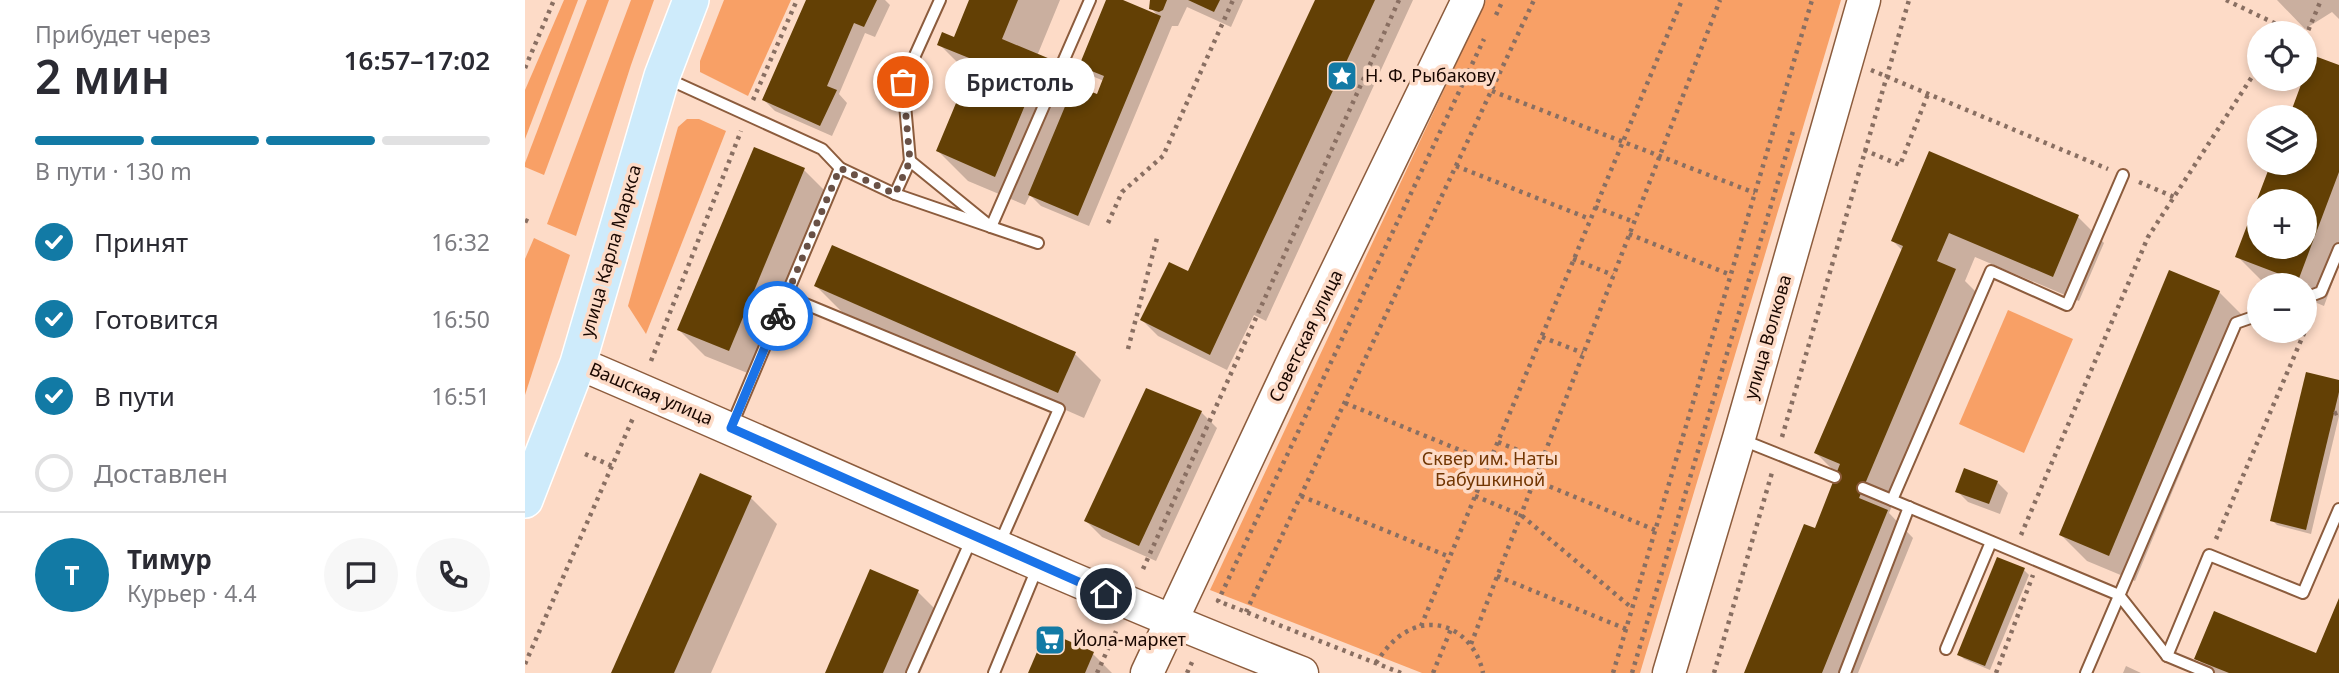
<!DOCTYPE html>
<html lang="ru">
<head>
<meta charset="utf-8">
<style>
	:root { --surface:#fff; --page:#f7f7f7; --text:#2b2b33; --muted:#7c7c81; --line:#e1e1e2; --accent:#127aa5 }
	body { margin:0; font-family:"Noto Sans",sans-serif; background:var(--page); color:var(--text); height:100vh; display:flex; flex-direction:column; font-size:26px; white-space:nowrap }
	* { box-sizing:border-box; margin:0 }
	p { font-size:23px; color:var(--muted) }
	.icon { flex:none; width:38px; height:38px; fill:none; stroke:currentColor; stroke-width:2; stroke-linecap:round; stroke-linejoin:round }
	.map { position:relative; flex:1; overflow:hidden }
	.sheet { display:flex; flex-direction:column; background:var(--surface); width:525px }
	.sheet>* { flex:none }
	.tools { position:absolute; left:1722px; top:21px; display:grid; gap:14px }
	.tools a { display:grid; place-items:center; width:70px; height:70px; border-radius:50%; background:var(--surface); box-shadow:0 4px 10px #0003; font-size:35px }
	.pin { position:absolute; display:grid; place-items:center; width:60px; height:60px; color:#fff; margin:-30px; border:4px solid #fff; border-radius:50%; box-shadow:0 2px 7px #0007 }
	.courier { position:absolute; display:grid; place-items:center; width:70px; height:70px; margin:-35px; border:5px solid #1a73e8; border-radius:50%; background:#fff; color:#222; box-shadow:0 2px 9px #0007 }
	.bubble { position:absolute; height:49px; border-radius:24px; background:var(--surface); box-shadow:0 4px 10px #0003; font-size:23px; font-weight:600; line-height:49px; text-align:center }
	.head em { font-style:normal; font-weight:600 }
	.head div { display:flex; flex-direction:column-reverse }
	.head { display:flex; align-items:center; justify-content:space-between; height:119px; padding:0 35px }
	h1 { font-size:46px; font-weight:600; line-height:52px }
	.bar { display:grid; grid-template-columns:repeat(4,1fr); gap:10px 7px; align-content:center; height:84px; padding:0 35px }
	.bar i { height:9px; border-radius:5px; background:var(--line) }
	.bar .selected { background:var(--accent) }
	.bar p { grid-column:span 4 }
	.line { display:flex; align-items:center; gap:18px; padding:0 35px; border-top:2px solid var(--line) }
	.line div { flex:1 }
	.round { display:grid; place-items:center; flex:none; width:74px; height:74px; border-radius:37px; background:var(--page) }
	ol { padding:0 35px; list-style:none }
	li { display:flex; align-items:center; gap:21px; height:77px }
	li p { margin-inline-start:auto }
	li .icon { padding:7px; border-radius:50%; background:var(--accent); color:#fff; stroke-width:4 }
	li:last-child { color:var(--muted) }
	li i { width:38px; height:38px; border:4px solid var(--line); border-radius:50% }
	main { display:flex; flex:1; min-height:0 }
	.map>svg:first-child { display:block }
</style>
</head>
<body>
<main>
<section class="sheet">
<div class="head"><div><h1>2 мин</h1><p>Прибудет через</p></div><em>16:57–17:02</em></div>
<div class="bar"><i class="selected"></i><i class="selected"></i><i class="selected"></i><i></i><p>В пути · 130 m</p></div>
<ol>
<li><svg class="icon" aria-label="check" viewBox="0 0 24 24"><path d="M5 12l5 5 9-10"/></svg>Принят<p>16:32</p></li>
<li><svg class="icon" aria-label="check" viewBox="0 0 24 24"><path d="M5 12l5 5 9-10"/></svg>Готовится<p>16:50</p></li>
<li><svg class="icon" aria-label="check" viewBox="0 0 24 24"><path d="M5 12l5 5 9-10"/></svg>В пути<p>16:51</p></li>
<li><i></i>Доставлен</li>
</ol>
<div class="line" style="height:126px"><b class="round" style="background:var(--accent);color:#fff">Т</b><div><b>Тимур</b><p>Курьер · 4.4</p></div><a class="round"><svg class="icon" aria-label="chat" viewBox="0 0 24 24"><path d="M4 5h16v11H9l-5 4z"/></svg></a><a class="round"><svg class="icon" aria-label="phone" viewBox="0 0 24 24"><path d="M5 4h4l2 5-3 2q2 4 5 5l2-3 5 2v4C11 20 4 13 5 4z"/></svg></a></div>
</section>
<div class="map">
<svg width="1814" height="673" viewBox="0 0 1814 673">
	<rect width="100%" height="100%" fill="#fddbc7"/>
	<g fill="#f8a066">
		<polygon points="39,0 53,0 0,139 0,90"/>
		<polygon points="62,0 84,0 19,175 0,167 0,163"/>
		<polygon points="106,0 129,0 106,65 51,236 22,224"/>
		<polygon points="199,0 266,0 223,96 175,72 175,61"/>
		<polygon points="961,0 1316,0 1115,673 897,673 685,590"/>
		<polygon points="162,119 174,119 201,131 121,334 103,306 153,127"/>
		<polygon points="9,238 45,255 0,395 0,259"/>
		<polygon points="1483,310 1548,339 1499,453 1434,424"/>
	</g>
	<g fill="#0003" fill-rule="evenodd">
		<polygon points="283,0 360,0 365,5 350,37 340,33 314,94 322,103 307,136 250,111 239,100"/>
		<polygon points="446,0 535,0 512,56 529,63 556,89 573,96 579,81 567,76 556,65 583,0 593,0 634,17 626,8 627,0 718,0 706,27 662,7 653,26 647,26 564,226 516,206 505,195 500,205 443,181 413,151 445,75 414,44 430,40"/>
		<polygon points="792,0 888,0 741,321 729,315 702,370 633,336 617,320 670,276"/>
		<polygon points="1752,0 1814,0 1814,19 1807,12 1780,29"/>
		<path d="M1788 58 1814 67V265L1799 306 1780 298V285H1746L1738 282 1712 256 1748 163H1780V117H1765ZM1734 201H1780V247H1734Z"/>
		<polygon points="1405,154 1553,217 1579,243 1554,301 1450,257 1440,281 1456,297 1364,513 1388,538 1333,673 1221,673 1291,530 1313,475 1291,453 1378,251 1368,241"/>
		<polygon points="279,170 305,196 230,376 180,356 154,330"/>
		<polygon points="291,286 550,354 576,380 559,418 317,312"/>
		<polygon points="1694,292 1720,318 1610,581 1562,561 1536,535"/>
		<polygon points="1814,382 1814,416 1786,534 1752,525 1747,520"/>
		<polygon points="676,412 692,428 631,561 577,537 561,521"/>
		<polygon points="1472,482 1483,493 1475,514 1443,502 1432,491"/>
		<polygon points="226,498 252,524 186,673 88,673"/>
		<polygon points="1499,570 1504,575 1465,670 1439,659 1434,654"/>
		<polygon points="393,592 419,618 395,673 302,673"/>
		<polygon points="1814,603 1814,673 1686,673 1672,658 1799,659"/>
		<polygon points="568,654 587,673 505,673"/>
		<polygon points="1601,666 1616,673 1598,673"/>
	</g>
	<g fill="#634005" fill-rule="evenodd">
		<polygon points="281,0 352,0 339,27 329,23 302,86 312,90 295,126 237,100"/>
		<polygon points="444,0 493,0 477,39 530,61 523,78 513,74 470,177 411,151 449,60 412,45 417,32 429,37"/>
		<polygon points="581,0 598,0 636,16 553,216 503,195 549,85 572,94 579,76 554,66"/>
		<polygon points="625,0 642,0 638,10 634,12 624,9"/>
		<polygon points="663,0 695,0 689,12"/>
		<polygon points="790,0 850,0 685,355 615,320 644,262 663,271"/>
		<path d="M1787 55 1814 65V172L1773 281 1710 257 1746 163H1780V117H1764ZM1734 201H1780V247H1734Z"/>
		<polygon points="229,147 280,168 204,351 152,330"/>
		<polygon points="1404,151 1554,215 1528,277 1424,233 1412,261 1431,269 1334,498 1363,510 1297,673 1219,673 1279,524 1290,528 1315,464 1289,453 1378,246 1366,241"/>
		<polygon points="307,245 551,352 533,393 289,286"/>
		<polygon points="1644,270 1695,291 1584,556 1534,535"/>
		<polygon points="1781,372 1814,380 1814,392 1781,530 1745,521"/>
		<polygon points="621,388 677,411 614,546 559,521"/>
		<polygon points="1439,468 1473,481 1464,504 1430,492"/>
		<polygon points="175,473 227,496 149,673 86,673"/>
		<polygon points="1472,557 1500,568 1460,666 1432,655"/>
		<polygon points="345,569 394,590 358,673 300,673"/>
		<polygon points="1814,598 1814,673 1704,673 1669,659 1689,611 1791,653"/>
		<polygon points="521,631 569,652 560,673 503,673"/>
	</g>
	<g fill="none" stroke-linecap="round" stroke-linejoin="round">
		<g stroke="#8c5c3d" stroke-width="14">
			<g id="lane">
				<polyline points="143,79 297,149 315,168 370,194 466,227 565,0"/>
				<polyline points="385,161 466,227 513,243"/>
				<polyline points="370,194 385,161 378,82 415,0"/>
				<polyline points="261,296 534,409 474,545"/>
				<polyline points="1780,298 1796,292 1814,249"/>
				<polyline points="206,427 315,168"/>
				<polyline points="1215,439 1310,477"/>
				<polyline points="1338,488 1594,595 1642,656 1683,673"/>
				<polyline points="1367,500 1466,271 1542,305 1598,175"/>
				<polyline points="1421,649 1466,542"/>
				<polyline points="1642,656 1684,555 1778,593 1814,509"/>
				<polyline points="387,673 447,538"/>
				<polyline points="469,673 513,566"/>
				<polyline points="1320,673 1384,507"/>
				<polyline points="1561,673 1711,323 1734,315"/>
			</g>
		</g>
		<g stroke="#8c5c3d" stroke-width="35">
			<g id="secondary">
				<path d="M53 363C295 466 533 578 777 673"/>
				<polyline points="622,673 770,357 943,0"/>
				<polyline points="1144,673 1214,438 1339,0"/>
			</g>
		</g>
		<g stroke="#fff" stroke-width="38">
			<polyline id="primary" points="0,500 53,363 137,76 166,0"/>
		</g>
		<g stroke="#896f62" stroke-width="4.5" stroke-dasharray="3.5 5" stroke-linecap="butt">
			<polyline points="1701,0 1770,33"/>
			<polyline points="971,15 978,0"/>
			<polyline points="1780,38 1796,0"/>
			<polyline points="0,68 29,0"/>
			<polyline points="1346,70 1583,169"/>
			<polyline points="967,91 1230,193"/>
			<polyline points="228,100 272,0"/>
			<polyline points="1339,150 1375,165 1403,94"/>
			<polyline points="931,166 1065,219"/>
			<polyline points="1614,182 1649,197"/>
			<polyline points="1070,207 1109,222"/>
			<polyline points="0,220 6,223"/>
			<polyline points="583,223 597,192 638,156 708,0"/>
			<polyline points="1104,234 1206,275"/>
			<polyline points="1048,259 1088,275"/>
			<polyline points="1780,331 1786,315"/>
			<polyline points="1017,337 1058,353"/>
			<polyline points="603,349 632,238"/>
			<polyline points="126,361 216,131"/>
			<polyline points="820,403 964,462"/>
			<polyline points="1809,414 1814,412"/>
			<polyline points="1257,437 1384,0"/>
			<polyline points="973,442 1017,460"/>
			<polyline points="60,454 87,466"/>
			<polyline points="1009,480 1130,530"/>
			<polyline points="776,496 925,557"/>
			<polyline points="950,496 996,515 1107,608"/>
			<polyline points="1496,535 1623,237 1734,66"/>
			<polyline points="1691,539 1780,331"/>
			<polyline points="618,569 874,0"/>
			<polyline points="972,576 1101,629"/>
			<polyline points="721,612 1009,0"/>
			<polyline points="896,626 1157,0"/>
			<polyline points="946,644 1195,0"/>
			<path d="M851 663C859 651 868 639 881 632 916 612 951 637 958 673"/>
			<polyline points="0,664 108,418"/>
			<polyline points="572,673 592,629"/>
			<polyline points="662,673 668,660 670,661"/>
			<polyline points="876,673 693,601 959,39"/>
			<polyline points="908,673 926,629"/>
			<polyline points="1088,673 1287,0"/>
			<polyline points="1107,673 1269,128"/>
			<polyline points="1189,673 1248,469"/>
			<polyline points="1471,673 1508,575"/>
		</g>
		<use href="#lane" stroke="#fff" stroke-width="10"/>
		<use href="#secondary" stroke="#fff" stroke-width="32"/>
		<use href="#primary" stroke="#ceebfb" stroke-width="35"/>
	</g>
	<g fill="none" stroke-linecap="round" stroke-linejoin="round">
		<polyline stroke="#695146" stroke-width="7" stroke-dasharray="0 12.6" points="253,316 315,168 370,194 385,161 378,82"/>
		<polyline stroke="#1a73e8" stroke-width="9" points="253,316 206,428 581,594"/>
	</g>
	<defs>
		<g id="sight-square" transform="scale(1.575)"><rect x="-9" y="-9" width="18" height="18" rx="4" fill="#127aa5" stroke="#fddbc7"/><path d="M0-6L1.8-2.2L6-1.7L2.9 1.2L3.7 5.4L0 3.3L-3.7 5.4L-2.9 1.2L-6-1.7L-1.8-2.2Z" fill="#fff"/></g>
		<g id="supermarket-square" transform="scale(1.575)"><rect x="-9" y="-9" width="18" height="18" rx="4" fill="#127aa5" stroke="#fddbc7"/><path d="M-6-5.5h2.5l.6 2H6L4.5 2H-2.5L-4.4-4H-6ZM-1.5 3.2a1.3 1.3 0 1 0 .1 0ZM3 3.2a1.3 1.3 0 1 0 .1 0Z" fill="#fff"/></g>
	</defs>
	<g fill-rule="evenodd">
		<use href="#sight-square" x="817" y="76"/>
		<use href="#supermarket-square" x="525" y="640"/>
	</g>
	<g text-anchor="middle" stroke-width="7" stroke-linejoin="round" paint-order="stroke">
		<g font-size="18" fill="#190700" stroke="#fddbc7" text-anchor="start">
			<text x="840" y="82">Н. Ф. Рыбакову</text>
			<text x="548" y="646">Йола-маркет</text>
		</g>
		<g font-size="18" fill="#190700" stroke="#fddbc7">
			<text transform="translate(86 251) rotate(-74)" y="6">улица Карла Маркса</text>
			<text transform="translate(781 336) rotate(-64)" y="6">Советская улица</text>
			<text transform="translate(1243 337) rotate(-74)" y="6">улица Волкова</text>
			<text transform="translate(126 394) rotate(23)" y="6">Вашская улица</text>
		</g>
		<g font-size="18" fill="#723603" stroke="#fddbc7">
			<text x="965" y="465">Сквер им. Наты<tspan x="965" dy="21">Бабушкиной</tspan></text>
		</g>
	</g>
</svg>
<div class="tools">
<a><svg class="icon" aria-label="locate" viewBox="0 0 24 24"><circle cx="12" cy="12" r="6"/><path d="M12 2v4M12 18v4M2 12h4M18 12h4"/></svg></a>
<a><svg class="icon" aria-label="layers" viewBox="0 0 24 24"><path d="M12 4l9 5-9 5-9-5zM3 14l9 5 9-5"/></svg></a>
<a>+</a>
<a>−</a>
</div>
<div class="pin" style="left:378px;top:82px;background:#ea580c"><svg class="icon" aria-label="bag" viewBox="0 0 24 24"><path d="M5 8h14l-1 12H6zM9 8a3 3 0 0 1 6 0"/></svg></div>
<div class="pin" style="left:581px;top:594px;background:#1f2937"><svg class="icon" aria-label="home" viewBox="0 0 24 24"><path d="M3 11l9-7 9 7M6 9v11h12V9"/></svg></div>
<div class="courier" style="left:253px;top:316px"><svg class="icon" aria-label="bike" viewBox="0 0 24 24"><circle cx="6" cy="16" r="4"/><circle cx="18" cy="16" r="4"/><path d="M6 16l4-8h5l3 8M10 8l3 8H6M13 5h3"/></svg></div>
<div class="bubble" style="left:420px;top:58px;width:150px">Бристоль</div>
</div>
</main>
</body>
</html>
